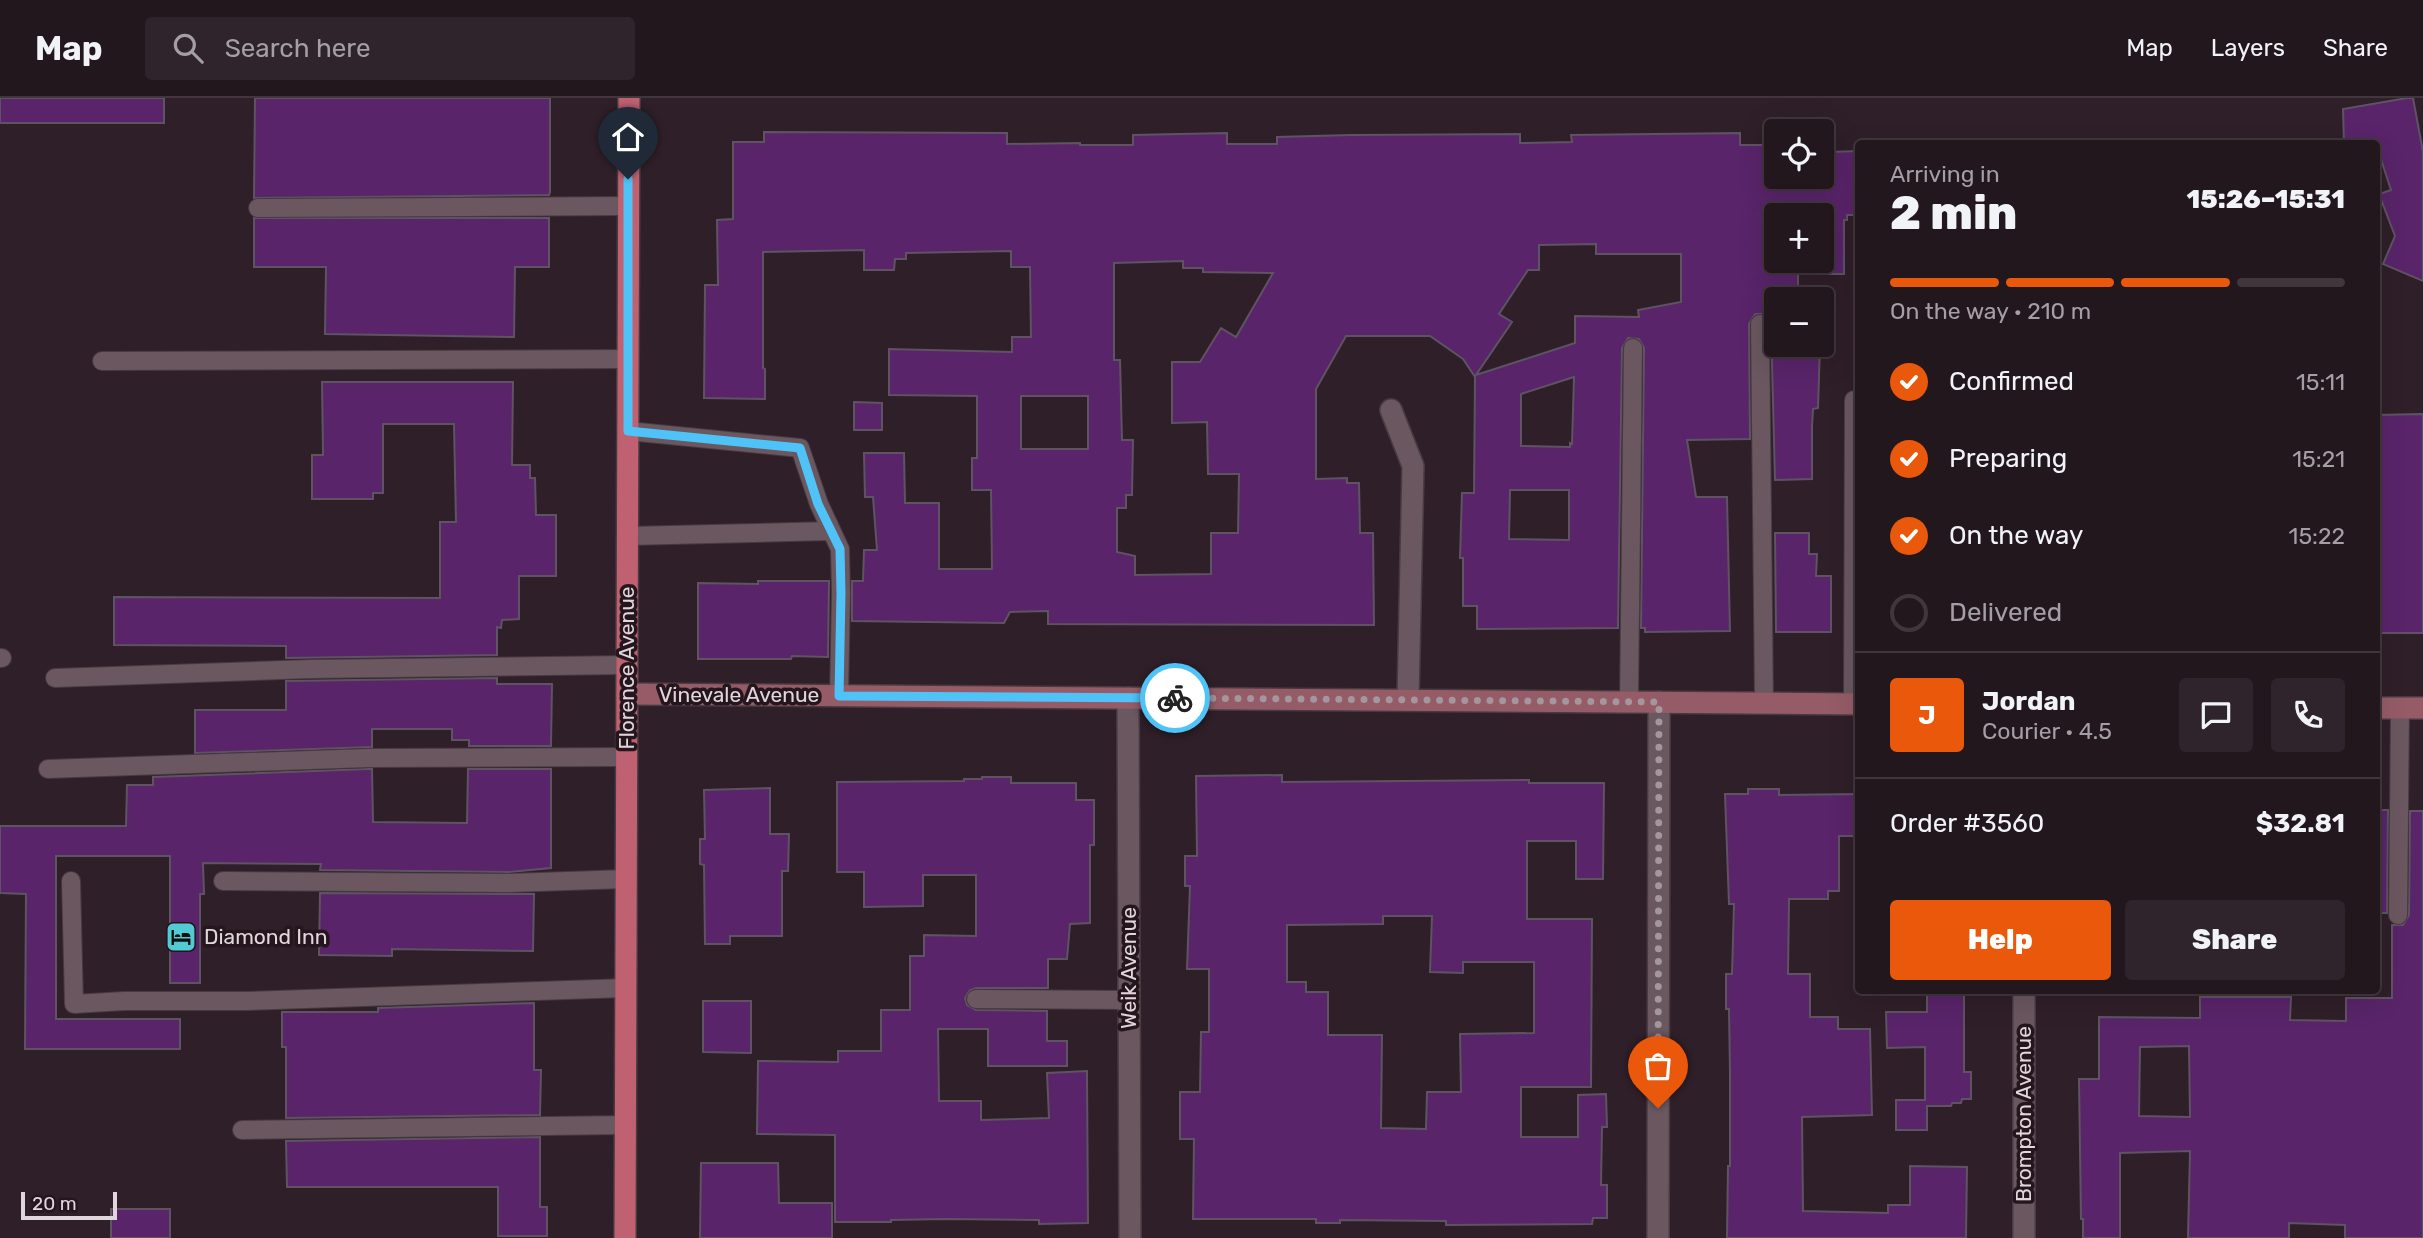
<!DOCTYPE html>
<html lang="en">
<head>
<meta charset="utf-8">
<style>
	:root { --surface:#23171e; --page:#2f242b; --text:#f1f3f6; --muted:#a39fa4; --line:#40363c; --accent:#ea580c }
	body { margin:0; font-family:Rubik,sans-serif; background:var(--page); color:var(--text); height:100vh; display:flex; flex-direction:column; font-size:26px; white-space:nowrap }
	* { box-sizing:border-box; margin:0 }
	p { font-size:23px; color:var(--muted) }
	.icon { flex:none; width:38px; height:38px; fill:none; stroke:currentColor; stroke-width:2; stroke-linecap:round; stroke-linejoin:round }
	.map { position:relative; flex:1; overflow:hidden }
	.panel { position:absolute; left:1855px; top:42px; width:525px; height:854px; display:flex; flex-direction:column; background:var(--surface); border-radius:7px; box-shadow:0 7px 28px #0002,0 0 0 2px var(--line) }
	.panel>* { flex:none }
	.fabs { position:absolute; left:1764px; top:21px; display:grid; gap:14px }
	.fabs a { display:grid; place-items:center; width:70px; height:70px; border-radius:7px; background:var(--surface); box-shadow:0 7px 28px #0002,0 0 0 2px var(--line); font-size:35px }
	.scale { position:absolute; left:21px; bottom:18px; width:96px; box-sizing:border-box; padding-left:7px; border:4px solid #e1d6db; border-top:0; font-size:19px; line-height:24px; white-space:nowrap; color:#e1d6db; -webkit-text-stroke:5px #25161e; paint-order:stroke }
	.pin { position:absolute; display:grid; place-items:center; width:60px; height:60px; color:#fff; margin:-72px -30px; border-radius:50% 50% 50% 0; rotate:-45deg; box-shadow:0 0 7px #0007 }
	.pin .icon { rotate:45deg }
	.courier { position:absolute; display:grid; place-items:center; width:70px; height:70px; margin:-35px; border:5px solid #4fc3f7; border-radius:50%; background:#fff; color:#222; box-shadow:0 2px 9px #0007 }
	.overview em { font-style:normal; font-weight:800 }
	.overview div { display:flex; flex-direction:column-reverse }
	.overview { display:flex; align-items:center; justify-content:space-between; height:119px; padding:0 35px }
	h1 { font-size:46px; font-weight:800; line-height:52px }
	.bar { display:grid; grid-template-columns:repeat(4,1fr); gap:10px 7px; align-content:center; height:84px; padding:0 35px }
	.bar i { height:9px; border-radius:5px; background:var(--line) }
	.bar .active { background:var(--accent) }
	.bar p { grid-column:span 4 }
	.line { display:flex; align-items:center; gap:18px; padding:0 35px; border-top:2px solid var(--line) }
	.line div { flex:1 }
	.round { display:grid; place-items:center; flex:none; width:74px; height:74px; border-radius:7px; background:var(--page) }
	ol { padding:0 35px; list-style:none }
	li { display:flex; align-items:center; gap:21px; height:77px }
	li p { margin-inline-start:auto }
	li .icon { padding:7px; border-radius:50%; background:var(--accent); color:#fff; stroke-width:4 }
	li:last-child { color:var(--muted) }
	li i { width:38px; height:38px; border:4px solid var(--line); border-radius:50% }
	.action { display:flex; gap:14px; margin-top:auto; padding:14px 35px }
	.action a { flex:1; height:80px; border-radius:7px; background:var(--accent); color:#fff; font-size:28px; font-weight:800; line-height:80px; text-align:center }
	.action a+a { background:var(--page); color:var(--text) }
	header { display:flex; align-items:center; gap:42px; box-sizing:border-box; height:98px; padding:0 35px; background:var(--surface); border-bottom:2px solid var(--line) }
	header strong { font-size:33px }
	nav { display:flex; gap:38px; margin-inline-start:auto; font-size:24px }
	.search { width:490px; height:63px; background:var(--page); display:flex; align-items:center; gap:18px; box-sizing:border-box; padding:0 24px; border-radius:7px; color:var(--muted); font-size:26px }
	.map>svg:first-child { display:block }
</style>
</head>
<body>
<header>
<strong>Map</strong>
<div class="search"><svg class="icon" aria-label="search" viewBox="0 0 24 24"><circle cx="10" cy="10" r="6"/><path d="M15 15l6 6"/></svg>Search here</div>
<nav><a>Map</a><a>Layers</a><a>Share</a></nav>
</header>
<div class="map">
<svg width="2423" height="1140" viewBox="0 0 2423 1140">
	<rect width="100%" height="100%" fill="#2f1f28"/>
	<g fill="#59246a" stroke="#5e5363" stroke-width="2" fill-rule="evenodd">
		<rect x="0" y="0" width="164" height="25"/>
		<polygon points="255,0 550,0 550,94 549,97 254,100"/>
		<polygon points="2407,0 2413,0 2423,54 2423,183 2383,166 2395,138 2379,96 2391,92 2376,46 2344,46 2343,11"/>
		<path d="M764 34 1007 35V46L1080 45V47H1133V37L1227 35V46H1277V39L1351 37 1520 36V45L1572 44 1571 37 1740 35V47H1776V79H1830V54L1858 53V117H1847V122H1844V176H1798V201H1776V247H1820L1818 310 1813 311 1812 329V381L1775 382 1771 226 1766 216H1755L1749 226 1750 341 1687 342 1696 399H1727L1730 533 1645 534V530H1641L1644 250 1639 241 1628 240 1622 250 1618 530 1477 531V508H1463V460H1460L1462 395H1474L1475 279 1463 261 1430 238H1346L1316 291V381L1347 380V385H1359L1360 435H1373L1374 527 1048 526V513L1010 514 1004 525 852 523V483H863L864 452H877L873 399H865L864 355H904L905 405H939V471H992L991 392H972V360H977V298L889 297V251L1012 254V239H1031L1030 169H1011V153L906 155V161H895L894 172H864V152L763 154V270L765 271V301L704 300 705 187H718L717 122 733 121V44H764ZM1776 117H1822V163H1776ZM1596 146V156H1681V204L1638 212 1639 219 1575 218V245L1476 277 1512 224 1499 216 1528 172H1539V147ZM1183 163V170H1203V174L1273 175 1236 239 1221 230 1200 264H1172V325L1207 324 1208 376H1239L1238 435H1211V476L1135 477V458L1117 454V410H1126V397H1132L1133 342H1122L1120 262H1114V165ZM1574 279 1572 346 1570 345V349L1521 348V296ZM1021 298H1088V351H1021ZM1510 392H1569V442L1509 441Z"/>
		<polygon points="254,120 549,120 549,169 515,169 514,239 325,236 326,169 254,169"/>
		<polygon points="322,284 513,284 512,367 530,367 530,380 535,380 536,417 556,417 556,478 519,478 519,521 502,522 501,530 497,529 497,557 286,560 286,548 114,547 114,499 440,500 440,424 456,424 454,326 383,326 383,395 373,395 373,401 312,401 312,357 323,357"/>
		<polygon points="854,304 882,305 882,332 854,332"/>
		<polygon points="2423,316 2423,535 2376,535 2376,317"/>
		<polygon points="1775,435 1809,435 1809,456 1817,456 1816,478 1831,478 1831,534 1776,534"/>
		<polygon points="758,483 829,483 828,559 792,558 791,561 698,561 698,485 758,486"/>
		<polygon points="497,580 497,586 552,586 551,648 469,648 469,642 452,642 452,631 372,631 372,649 195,655 195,612 286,612 286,583"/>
		<polygon points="368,671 372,671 373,724 467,725 468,671 551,671 551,770 509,774 320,772 321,766 203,765 204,796 200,796 200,885 170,885 170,758 56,758 56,921 180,921 180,951 25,951 26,796 0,795 0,728 126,728 127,687 153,687 153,679"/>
		<path d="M1282 677V684L1529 682V685H1604L1603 781H1576V743H1527V821H1592L1591 989H1521V1039H1578V997L1606 996 1607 1029H1602L1601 1087H1607V1120H1593L1592 1126 1446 1127V1123L1340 1122V1125H1316V1121H1193L1194 1041H1180V994H1200L1201 934H1209V871H1187L1190 788H1185V758H1197L1196 678ZM1383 818H1432L1430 874 1463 875V864H1534V935L1460 936 1461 994H1427L1426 1031 1381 1030 1382 937H1328V894H1306V884H1287V827L1383 826Z"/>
		<polygon points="982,679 1011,679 1011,685 1076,685 1076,702 1094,702 1094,747 1090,747 1090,825 1070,826 1067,861 1048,861 1048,890 976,890 970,892 965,900 967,907 976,912 1047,913 1047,943 1067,943 1067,968 988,968 988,931 938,931 939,1003 981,1003 981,1022 1049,1020 1047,975 1087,973 1088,1125 1039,1126 1039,1122 946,1121 891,1122 891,1124 835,1124 835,1037 757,1036 758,963 838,964 838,953 881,953 881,912 910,912 910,858 924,858 924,837 976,838 976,777 923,777 923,808 864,809 864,774 837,774 837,684 964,683 964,681 982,681"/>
		<polygon points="770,690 770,736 789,736 788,773 782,773 782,838 730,838 730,846 705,846 704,767 700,766 700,741 705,741 704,692"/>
		<polygon points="1748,691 1779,691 1779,697 1858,696 1858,738 1839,738 1839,793 1828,793 1828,801 1789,801 1788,876 1810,876 1810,919 1838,919 1838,931 1870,931 1872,1017 1802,1019 1803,1113 1888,1115 1888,1107 1910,1107 1910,1068 1967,1069 1966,1140 1727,1140 1728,1068 1730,1068 1730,976 1729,911 1726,911 1726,876 1732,876 1734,806 1729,806 1725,696 1748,696"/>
		<polygon points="2376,712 2388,712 2387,815 2376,815"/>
		<path d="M2410 713H2423V1140H2345V1127L2289 1125V1140H2188L2190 1053 2120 1055V1140H2083V1121H2081L2079 981H2099V919L2200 920V899H2291L2290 922 2346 923V900H2392V827H2403L2409 817ZM2189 948 2190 1019 2139 1018 2140 949Z"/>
		<polygon points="320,795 534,796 533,853 392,851 392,858 319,857"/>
		<polygon points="1927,892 1964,892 1964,974 1971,974 1971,1001 1962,1001 1961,1005 1952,1005 1951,1008 1927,1008 1927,1032 1896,1032 1896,1002 1925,1002 1925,949 1887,950 1886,914 1927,914"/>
		<polygon points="703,903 751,903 751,955 703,954"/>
		<polygon points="534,905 534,972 541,972 540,1017 286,1020 286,949 282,949 282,914 378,914 378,910"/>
		<polygon points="540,1039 540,1109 547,1109 547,1138 498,1138 498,1089 287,1089 286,1043"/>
		<polygon points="701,1065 778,1065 779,1105 832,1105 832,1140 700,1140"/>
		<rect x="111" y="1111" width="59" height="29"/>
	</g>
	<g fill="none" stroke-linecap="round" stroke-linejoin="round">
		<g stroke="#473a41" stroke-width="20">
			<g id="lane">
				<polyline points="258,110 628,108"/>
				<polyline points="1760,226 1764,605"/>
				<polyline points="102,263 628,261"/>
				<polyline points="628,333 800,350 819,406 840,451 841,495 839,598"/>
				<polyline points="628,438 831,433"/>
				<polyline points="0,560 2,560"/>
				<polyline points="55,580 310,571 627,567"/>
				<polyline points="1629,604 1633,250"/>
				<polyline points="1853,606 1854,302"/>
				<polyline points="48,671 368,660 627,659"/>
				<polyline points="71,783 74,906 124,903 246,903 626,890"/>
				<polyline points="223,783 509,785 626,781"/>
				<polyline points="2398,817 2400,610"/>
				<polyline points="976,901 1129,902"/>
				<polyline points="242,1032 625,1027"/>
			</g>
		</g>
		<g stroke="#473a41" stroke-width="24">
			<g id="street">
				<polyline points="1391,312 1413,368 1408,602"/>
				<polyline points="1128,600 1130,1140"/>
				<polyline points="2024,892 2024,1140"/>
				<polyline points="1658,1140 1659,604"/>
			</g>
		</g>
		<g stroke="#473a41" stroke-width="24">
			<g id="secondary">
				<polyline points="627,596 1858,606"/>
				<polyline points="2376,610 2423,610"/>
			</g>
		</g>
		<g stroke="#473a41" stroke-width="24">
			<polyline id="primary" points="625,1140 629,0"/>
		</g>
		<use href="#lane" stroke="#6a5760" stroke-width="18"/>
		<use href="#street" stroke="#6a5760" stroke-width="21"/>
		<use href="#secondary" stroke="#955c68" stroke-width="21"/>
		<use href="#primary" stroke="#c06171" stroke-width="21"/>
	</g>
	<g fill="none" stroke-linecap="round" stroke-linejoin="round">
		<polyline stroke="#a3969c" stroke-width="7" stroke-dasharray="0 12.6" points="1175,600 1659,604 1658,1010"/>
		<polyline stroke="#4fc3f7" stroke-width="9" points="628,81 628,333 800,350 818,406 840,451 841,495 839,598 1175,600"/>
	</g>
	<defs>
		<g id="hotel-square" transform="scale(1.575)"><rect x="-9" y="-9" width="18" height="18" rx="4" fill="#51ccd5" stroke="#25161e"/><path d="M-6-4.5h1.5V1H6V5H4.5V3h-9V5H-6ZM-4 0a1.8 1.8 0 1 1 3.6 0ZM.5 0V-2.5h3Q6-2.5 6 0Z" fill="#111"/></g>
	</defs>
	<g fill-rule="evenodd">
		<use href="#hotel-square" x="181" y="839"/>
	</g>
	<g text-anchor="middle" stroke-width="7" stroke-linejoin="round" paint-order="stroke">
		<g font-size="21" fill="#e1d6db" stroke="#25161e">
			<text transform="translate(627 570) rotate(-90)" y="7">Florence Avenue</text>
			<text x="739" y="604">Vinevale Avenue</text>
			<text transform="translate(1129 870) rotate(-90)" y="7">Weik Avenue</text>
			<text transform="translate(2024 1016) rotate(-90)" y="7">Brompton Avenue</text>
		</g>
		<g font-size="21" fill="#e1d6db" stroke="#25161e" text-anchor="start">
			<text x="204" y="846">Diamond Inn</text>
		</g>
	</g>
</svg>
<div class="fabs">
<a><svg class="icon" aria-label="locate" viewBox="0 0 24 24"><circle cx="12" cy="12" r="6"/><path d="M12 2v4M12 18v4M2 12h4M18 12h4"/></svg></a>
<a>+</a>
<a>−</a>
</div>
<div class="scale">20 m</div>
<div class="pin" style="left:1658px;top:1010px;background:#ea580c"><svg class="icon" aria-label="bag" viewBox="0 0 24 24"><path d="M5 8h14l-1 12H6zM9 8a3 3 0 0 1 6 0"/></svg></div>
<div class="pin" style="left:628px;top:81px;background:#1f2937"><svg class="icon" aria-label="home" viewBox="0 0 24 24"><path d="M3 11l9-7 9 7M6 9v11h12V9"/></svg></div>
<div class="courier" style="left:1175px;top:600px"><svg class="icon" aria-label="bike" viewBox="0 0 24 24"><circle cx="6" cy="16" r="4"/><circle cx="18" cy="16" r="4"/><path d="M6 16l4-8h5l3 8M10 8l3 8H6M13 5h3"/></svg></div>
<section class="panel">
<div class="overview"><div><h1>2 min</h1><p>Arriving in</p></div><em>15:26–15:31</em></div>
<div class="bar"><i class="active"></i><i class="active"></i><i class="active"></i><i></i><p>On the way · 210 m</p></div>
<ol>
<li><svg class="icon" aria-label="check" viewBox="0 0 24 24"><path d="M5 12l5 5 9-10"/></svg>Confirmed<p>15:11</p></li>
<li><svg class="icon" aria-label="check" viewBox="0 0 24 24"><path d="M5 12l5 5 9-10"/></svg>Preparing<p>15:21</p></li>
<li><svg class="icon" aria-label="check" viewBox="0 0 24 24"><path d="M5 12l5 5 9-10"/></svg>On the way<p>15:22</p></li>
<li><i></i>Delivered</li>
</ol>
<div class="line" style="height:126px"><b class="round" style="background:var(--accent);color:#fff">J</b><div><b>Jordan</b><p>Courier · 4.5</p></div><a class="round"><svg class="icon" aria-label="chat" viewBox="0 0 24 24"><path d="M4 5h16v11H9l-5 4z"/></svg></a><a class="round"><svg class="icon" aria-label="phone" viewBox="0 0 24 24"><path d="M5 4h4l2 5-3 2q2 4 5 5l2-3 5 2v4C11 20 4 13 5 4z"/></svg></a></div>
<div class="line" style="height:91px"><div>Order #3560</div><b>$32.81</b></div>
<div class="action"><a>Help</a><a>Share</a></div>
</section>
</div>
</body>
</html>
